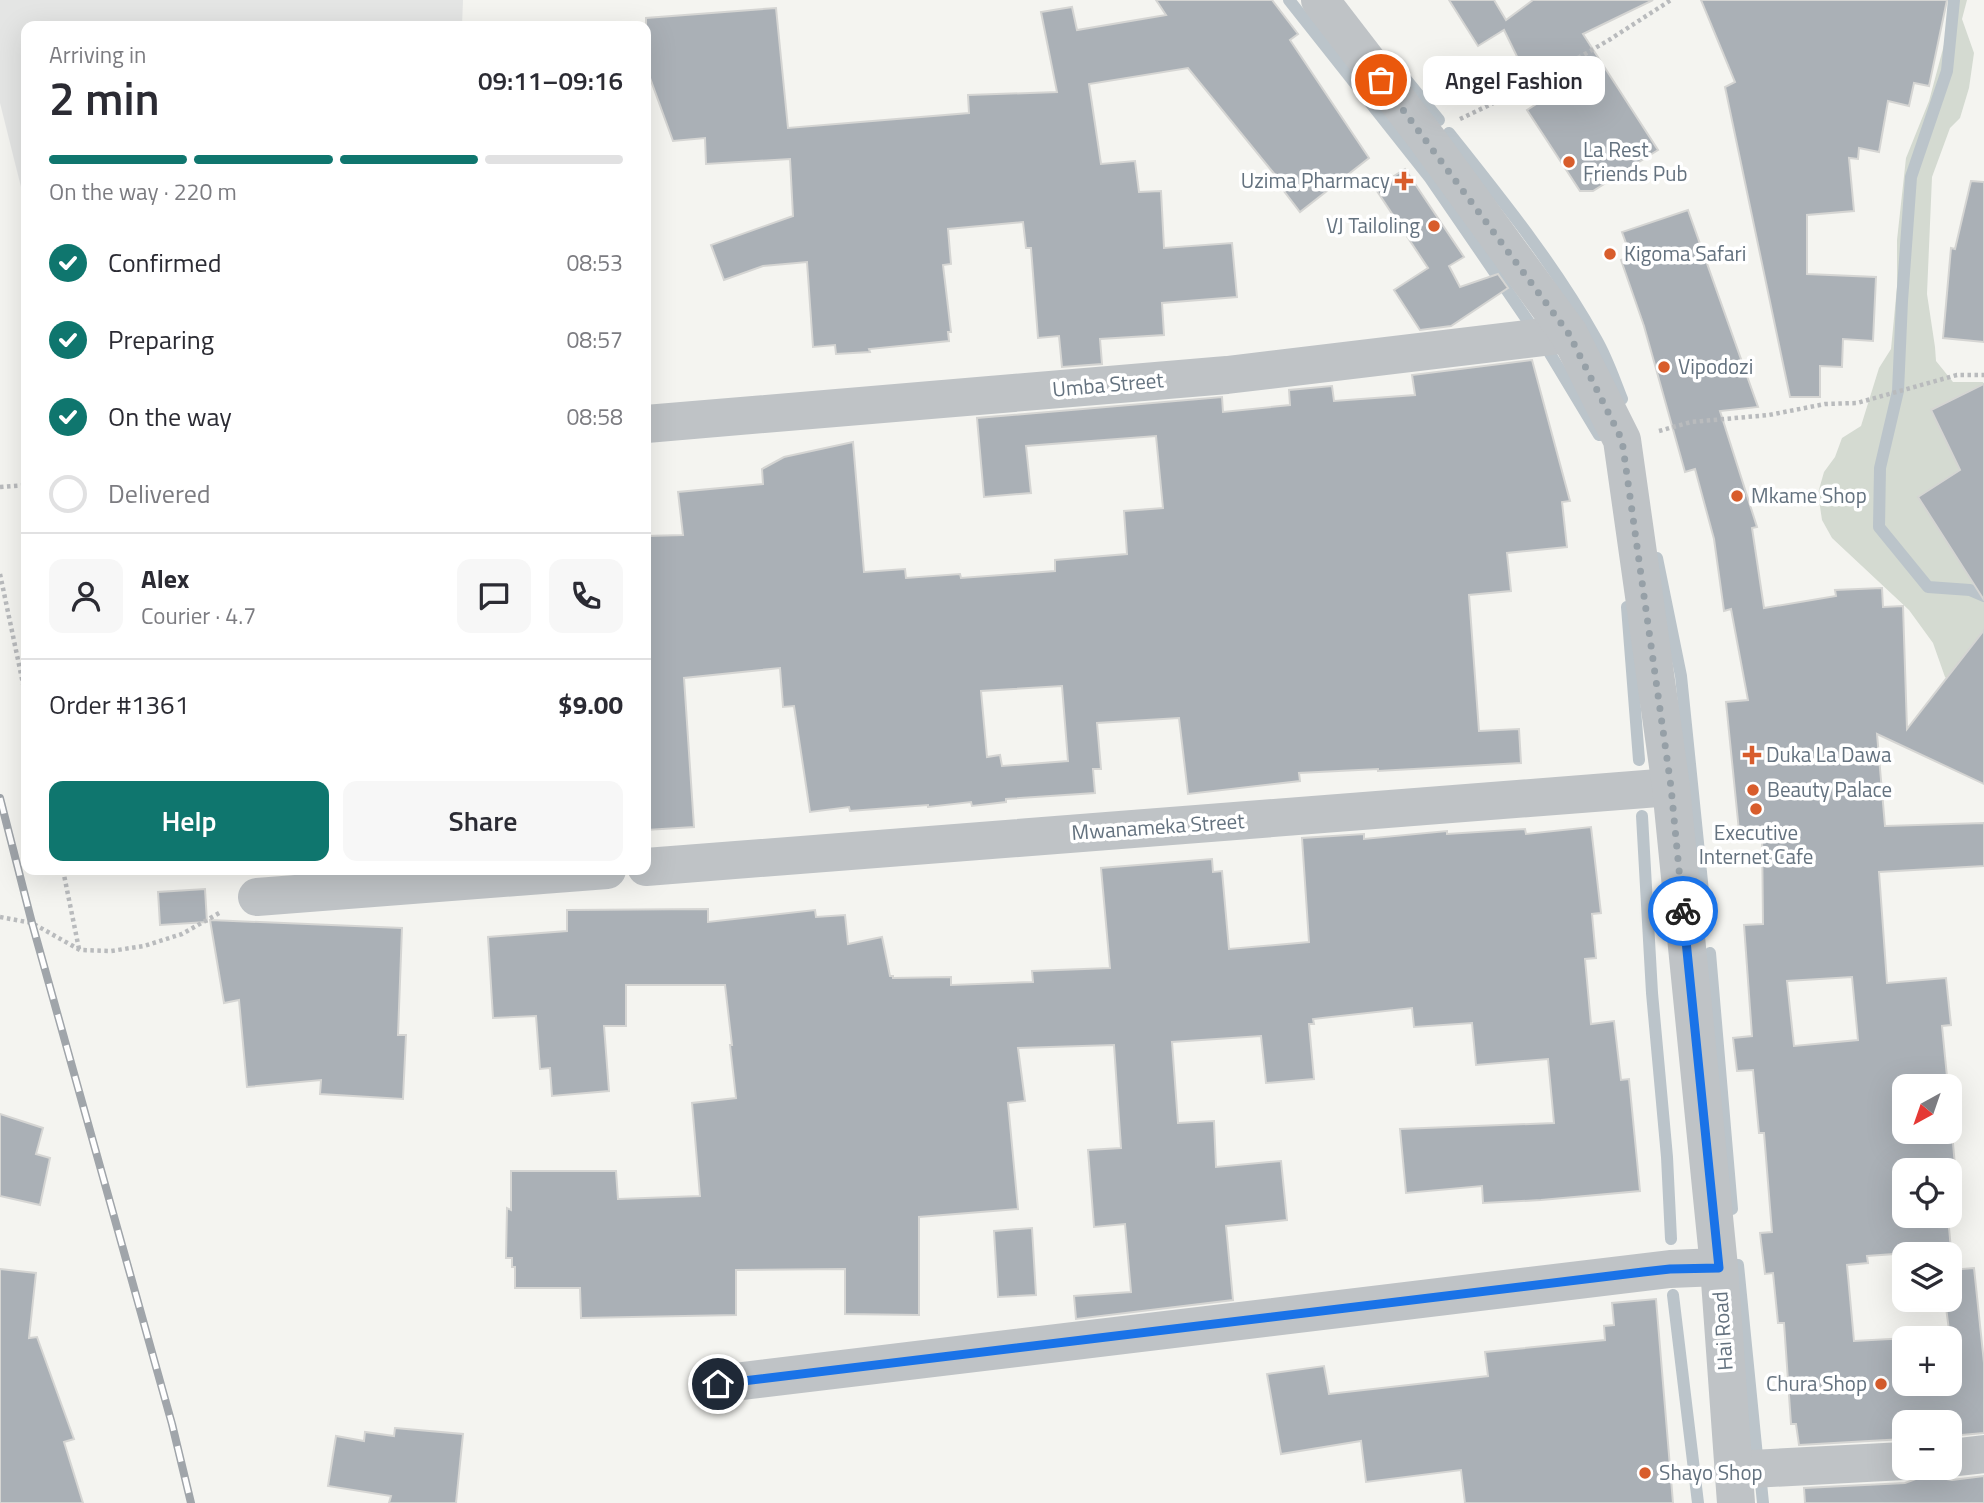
<!DOCTYPE html>
<html lang="en">
<head>
<meta charset="utf-8">
<style>
	:root { --surface:#fff; --page:#f7f7f7; --text:#2b2b33; --muted:#7c7c81; --line:#e1e1e2; --accent:#0f766e }
	body { margin:0; font-family:"Titillium Web",sans-serif; background:var(--page); color:var(--text); height:100vh; display:flex; flex-direction:column; font-size:26px; white-space:nowrap }
	* { box-sizing:border-box; margin:0 }
	p { font-size:23px; color:var(--muted) }
	.icon { flex:none; width:38px; height:38px; fill:none; stroke:currentColor; stroke-width:2; stroke-linecap:round; stroke-linejoin:round }
	.map { position:relative; flex:1; overflow:hidden }
	.details { position:absolute; left:21px; top:21px; width:630px; height:854px; display:flex; flex-direction:column; background:var(--surface); border-radius:14px; box-shadow:0 7px 28px #0002 }
	.details>* { flex:none }
	.needle { width:46px; rotate:220deg }
	.controls { position:absolute; left:1892px; top:1074px; display:grid; gap:14px }
	.controls a { display:grid; place-items:center; width:70px; height:70px; border-radius:14px; background:var(--surface); box-shadow:0 7px 28px #0002; font-size:35px }
	.pin { position:absolute; display:grid; place-items:center; width:60px; height:60px; color:#fff; margin:-30px; border:4px solid #fff; border-radius:50%; box-shadow:0 2px 7px #0007 }
	.courier { position:absolute; display:grid; place-items:center; width:70px; height:70px; margin:-35px; border:5px solid #1a73e8; border-radius:50%; background:#fff; color:#222; box-shadow:0 2px 9px #0007 }
	.bubble { position:absolute; height:49px; border-radius:14px; background:var(--surface); box-shadow:0 7px 28px #0002; font-size:23px; font-weight:600; line-height:49px; text-align:center }
	.headline em { font-style:normal; font-weight:600 }
	.headline div { display:flex; flex-direction:column-reverse }
	.headline { display:flex; align-items:center; justify-content:space-between; height:119px; padding:0 28px }
	h1 { font-size:46px; font-weight:600; line-height:52px }
	.bar { display:grid; grid-template-columns:repeat(4,1fr); gap:10px 7px; align-content:center; height:84px; padding:0 28px }
	.bar i { height:9px; border-radius:5px; background:var(--line) }
	.bar .active { background:var(--accent) }
	.bar p { grid-column:span 4 }
	.line { display:flex; align-items:center; gap:18px; padding:0 28px; border-top:2px solid var(--line) }
	.line div { flex:1 }
	.round { display:grid; place-items:center; flex:none; width:74px; height:74px; border-radius:14px; background:var(--page) }
	ol { padding:0 28px; list-style:none }
	li { display:flex; align-items:center; gap:21px; height:77px }
	li p { margin-inline-start:auto }
	li .icon { padding:7px; border-radius:50%; background:var(--accent); color:#fff; stroke-width:4 }
	li:last-child { color:var(--muted) }
	li i { width:38px; height:38px; border:4px solid var(--line); border-radius:50% }
	.button { display:flex; gap:14px; margin-top:auto; padding:14px 28px }
	.button a { flex:1; height:80px; border-radius:14px; background:var(--accent); color:#fff; font-size:28px; font-weight:600; line-height:80px; text-align:center }
	.button a+a { background:var(--page); color:var(--text) }
	.map>svg:first-child { display:block }
</style>
</head>
<body>
<div class="map">
<svg width="1984" height="1503" viewBox="0 0 1984 1503">
	<rect width="100%" height="100%" fill="#f4f4f0"/>
	<polygon fill="#e4e5e4" points="0,0 463,0 462,26 26,26 26,207 0,103"/>
	<polygon fill="#d4dad1" points="1956,0 1967,0 1962,19 1974,53 1969,88 1960,118 1950,128 1932,177 1927,294 1935,347 1936,361 1953,382 1983,382 1984,384 1984,708 1945,677 1933,643 1909,610 1832,538 1822,520 1818,493 1824,472 1835,457 1842,438 1861,426 1879,368 1891,349 1897,287 1897,240 1906,158 1929,101"/>
	<g fill="none" stroke-linecap="round" stroke-linejoin="round">
		<g stroke="#bbc4ca" stroke-width="12">
			<polyline points="1289,0 1430,178 1530,324"/>
			<polyline points="1954,0 1947,71 1911,177 1902,301 1898,391 1880,468 1879,527 1928,587 1970,590 1984,596"/>
			<polyline points="1391,61 1439,120"/>
			<path d="M1449 133C1502 200 1555 265 1596 339 1607 358 1614 379 1622 399"/>
			<polyline points="1546,347 1599,435"/>
			<polyline points="1657,558 1681,676 1706,921"/>
			<polyline points="1627,607 1639,760"/>
			<polyline points="1642,816 1652,993 1667,1157 1671,1239"/>
			<polyline points="1710,953 1732,1209"/>
			<polyline points="1738,1265 1757,1456"/>
			<polyline points="1673,1295 1698,1503"/>
			<polyline points="1761,1483 1763,1503"/>
		</g>
	</g>
	<g fill="#aab0b6" stroke="#d5d5d3" stroke-width="2" fill-rule="evenodd">
		<polygon points="1156,0 1272,0 1298,34 1290,40 1369,158 1300,212 1274,178 1276,176 1188,68 1089,84 1101,164 1135,161 1139,192 1161,191 1164,248 1232,243 1237,297 1162,303 1164,335 1100,339 1102,364 1062,367 1059,336 1038,338 1031,248 1026,248 1023,222 948,229 951,264 943,265 951,332 948,332 949,341 869,349 870,352 836,354 835,345 813,347 807,262 763,266 724,280 711,245 793,216 790,159 706,164 705,138 673,141 646,67 646,18 776,8 788,128 969,113 968,95 1057,92 1041,12 1072,7 1077,30 1166,15"/>
		<polygon points="1449,0 1494,0 1506,20 1533,0 1653,0 1583,34 1658,150 1593,191 1580,191 1527,110 1541,101 1533,89 1504,30 1478,46"/>
		<polygon points="1701,0 1947,0 1929,86 1914,83 1909,106 1888,101 1879,152 1859,148 1858,159 1849,158 1854,211 1807,215 1807,274 1876,277 1873,341 1843,339 1842,367 1820,366 1820,397 1790,397 1725,87 1735,82"/>
		<polygon points="1405,169 1464,257 1449,266 1460,287 1498,274 1508,288 1451,326 1420,330 1394,290 1428,268 1375,188"/>
		<polygon points="1971,181 1984,182 1984,342 1943,338 1951,248 1955,249"/>
		<path d="M1688 210 1758 407 1720 411 1757 527 1752 528 1764 608 1836 596 1835 590 1882 588 1883 607 1903 606 1907 729 1984 630V784L1877 734 1885 826 1984 823V866L1879 872 1887 983 1946 978 1951 1025 1942 1026 1948 1087H1904V1132H1950V1110L1956 1177H1950V1171H1904V1216H1948L1951 1250 1867 1256 1868 1263 1847 1265 1854 1341 1945 1336V1330H1949L1945 1300H1950V1270L1974 1268 1984 1363V1433L1950 1436V1423H1904V1439L1799 1445 1796 1424H1791L1784 1323H1778L1773 1273 1765 1274 1760 1233 1772 1232 1764 1133H1759L1753 1070 1737 1071 1733 1038 1752 1036 1744 925 1763 924 1762 829 1739 831 1726 702 1748 700 1731 609 1724 611 1714 539 1695 469 1685 472 1644 326 1621 260 1631 257 1622 232ZM1852 977 1858 1040 1794 1046 1787 981ZM1904 1339H1950V1384H1904Z"/>
		<path d="M1532 360 1570 501 1562 502 1567 547 1507 553 1511 591 1469 595 1479 731 1519 729 1521 763 1378 771V769L1299 773 1300 781 1188 794 1179 718 1097 723 1101 769H1093L1095 793 1006 799V802L972 806 971 802 928 807V805L850 811 849 807 810 812 794 706 783 707 780 668 684 678 694 827 646 830V536L683 535 678 492 763 484 762 469 784 457 853 442 864 572 905 569 906 578 960 574 961 578 1055 571V560L1127 554 1124 511 1163 508 1156 436 1026 446 1031 493 984 497 977 418 1222 397 1223 412 1290 405 1289 390 1332 386 1334 401 1415 395 1412 375ZM1062 686 1068 761 1002 766 1000 755 987 757 981 691Z"/>
		<polygon points="1984,384 1984,600 1918,497 1960,470 1931,410"/>
		<polygon points="1591,827 1601,913 1592,914 1596,958 1585,959 1591,1024 1614,1021 1621,1080 1629,1079 1640,1191 1541,1200 1483,1203 1482,1186 1406,1193 1400,1129 1554,1123 1548,1059 1476,1065 1472,1023 1414,1027 1412,1008 1313,1019 1314,1024 1309,1024 1314,1079 1266,1083 1261,1036 1172,1042 1178,1123 1214,1121 1216,1167 1281,1161 1287,1220 1226,1226 1233,1300 1076,1319 1074,1296 1131,1292 1125,1224 1094,1227 1088,1150 1121,1148 1114,1045 1018,1048 1025,1101 1008,1103 1018,1209 919,1217 919,1315 845,1314 845,1269 736,1270 736,1315 581,1318 580,1288 515,1288 515,1267 512,1267 512,1258 506,1258 507,1208 511,1210 511,1171 616,1171 618,1199 700,1196 692,1103 736,1098 730,1045 732,1045 725,985 626,985 626,1026 604,1026 609,1091 552,1096 550,1068 540,1069 536,1016 493,1018 488,937 567,931 567,910 708,909 708,922 815,910 816,917 845,915 848,944 882,937 890,976 893,976 893,978 951,977 951,985 1033,982 1032,971 1110,968 1101,868 1212,859 1213,872 1222,871 1229,949 1309,942 1302,838 1364,834 1364,839 1447,831 1447,834 1525,829 1526,834"/>
		<polygon points="205,889 207,922 160,925 158,892"/>
		<polygon points="210,920 402,928 398,1035 406,1035 403,1099 320,1094 321,1080 247,1087 239,1000 224,1003"/>
		<polygon points="0,1114 43,1128 36,1154 50,1158 40,1205 0,1196"/>
		<polygon points="1032,1228 1036,1295 998,1297 994,1231"/>
		<polygon points="0,1269 36,1273 29,1338 37,1337 74,1439 64,1442 83,1503 0,1503"/>
		<polygon points="1656,1299 1673,1503 1465,1503 1461,1470 1366,1482 1361,1441 1281,1454 1267,1374 1324,1366 1329,1394 1488,1376 1485,1352 1605,1340 1604,1326 1614,1325 1612,1303"/>
		<polygon points="395,1428 463,1434 456,1503 389,1503 391,1496 328,1486 336,1436 364,1441 365,1432 394,1436"/>
		<polygon points="1924,1468 1931,1468 1941,1478 1952,1480 1984,1476 1984,1503 1805,1503 1804,1488 1905,1483 1916,1479"/>
	</g>
	<g fill="none" stroke-linecap="round" stroke-linejoin="round">
		<g stroke="#b9bbbd" stroke-width="4.5" stroke-dasharray="3.5 3.5" stroke-linecap="butt">
			<polyline points="1460,119 1535,83 1609,40 1671,0"/>
			<polyline points="1659,431 1691,422 1769,415 1825,404 1857,403 1957,375 1984,375"/>
			<polyline points="0,487 26,485"/>
			<polyline points="0,574 26,698"/>
			<polyline points="63,870 79,949"/>
			<polyline points="0,917 32,923 80,950 111,951 144,946 182,934 221,912"/>
		</g>
		<g stroke="#bfc3c6" stroke-width="38">
			<polyline points="646,424 1227,375 1569,334"/>
			<polyline points="646,867 1671,787"/>
			<polyline points="257,897 607,870"/>
			<polyline points="718,1384 1670,1269 1719,1267"/>
			<polyline points="1950,1458 1984,1454"/>
			<polyline points="1733,1470 1904,1461"/>
		</g>
		<polyline stroke="#bfc3c6" stroke-width="38" points="1320,0 1427,139 1569,334 1622,440 1671,787 1719,1267 1736,1503"/>
		<g stroke="#a0a5aa" stroke-width="8">
			<polyline id="rail" points="0,798 32,923 172,1424 191,1503"/>
		</g>
		<use href="#rail" stroke="#fff" stroke-width="5" stroke-dasharray="16" stroke-linecap="butt"/>
	</g>
	<g fill="none" stroke-linecap="round" stroke-linejoin="round">
		<polyline stroke="#96a0a7" stroke-width="7" stroke-dasharray="0 12.6" points="1381,80 1569,334 1622,440 1671,787 1683,911"/>
		<polyline stroke="#1a73e8" stroke-width="9" points="718,1384 1643,1272 1670,1269 1719,1268 1683,911"/>
	</g>
	<g fill="#d85d2c" stroke="#fff" stroke-width="2.5">
		<circle cx="1569" cy="162" r="7"/>
		<path d="M1400.5 170.5h7v7h7v7h-7v7h-7v-7h-7v-7h7z"/>
		<circle cx="1434" cy="226" r="7"/>
		<circle cx="1610" cy="254" r="7"/>
		<circle cx="1664" cy="367" r="7"/>
		<circle cx="1737" cy="496" r="7"/>
		<path d="M1748.5 744.5h7v7h7v7h-7v7h-7v-7h-7v-7h7z"/>
		<circle cx="1753" cy="790" r="7"/>
		<circle cx="1756" cy="809" r="7"/>
		<circle cx="1881" cy="1384" r="7"/>
		<circle cx="1645" cy="1473" r="7"/>
	</g>
	<g text-anchor="middle" stroke-width="7" stroke-linejoin="round" paint-order="stroke">
		<g font-size="21" fill="#64727f" stroke="#fff" text-anchor="start">
			<text x="1583" y="157">La Rest<tspan x="1583" dy="24">Friends Pub</tspan></text>
			<text x="1390" y="188" text-anchor="end">Uzima Pharmacy</text>
			<text x="1420" y="233" text-anchor="end">VJ Tailoling</text>
			<text x="1624" y="261">Kigoma Safari</text>
			<text x="1678" y="374">Vipodozi</text>
			<text x="1751" y="503">Mkame Shop</text>
			<text x="1766" y="762">Duka La Dawa</text>
			<text x="1767" y="797">Beauty Palace</text>
			<text x="1756" y="840" text-anchor="middle">Executive<tspan x="1756" dy="24">Internet Cafe</tspan></text>
			<text x="1867" y="1391" text-anchor="end">Chura Shop</text>
			<text x="1659" y="1480">Shayo Shop</text>
		</g>
		<g font-size="21" fill="#64727f" stroke="#fff">
			<text transform="translate(1108 385) rotate(-5)" y="7">Umba Street</text>
			<text transform="translate(1158 827) rotate(-4)" y="7">Mwanameka Street</text>
			<text transform="translate(1723 1331) rotate(-94)" y="7">Hai Road</text>
		</g>
	</g>
</svg>
<div class="controls">
<a><svg class="needle" viewBox="-14 -14 28 28"><path d="M0-13l5 13h-10z" fill="#e53935"/><path d="M0 13l5-13h-10z" fill="#7c7c81"/></svg></a>
<a><svg class="icon" aria-label="locate" viewBox="0 0 24 24"><circle cx="12" cy="12" r="6"/><path d="M12 2v4M12 18v4M2 12h4M18 12h4"/></svg></a>
<a><svg class="icon" aria-label="layers" viewBox="0 0 24 24"><path d="M12 4l9 5-9 5-9-5zM3 14l9 5 9-5"/></svg></a>
<a>+</a>
<a>−</a>
</div>
<div class="pin" style="left:1381px;top:80px;background:#ea580c"><svg class="icon" aria-label="bag" viewBox="0 0 24 24"><path d="M5 8h14l-1 12H6zM9 8a3 3 0 0 1 6 0"/></svg></div>
<div class="pin" style="left:718px;top:1384px;background:#1f2937"><svg class="icon" aria-label="home" viewBox="0 0 24 24"><path d="M3 11l9-7 9 7M6 9v11h12V9"/></svg></div>
<div class="courier" style="left:1683px;top:911px"><svg class="icon" aria-label="bike" viewBox="0 0 24 24"><circle cx="6" cy="16" r="4"/><circle cx="18" cy="16" r="4"/><path d="M6 16l4-8h5l3 8M10 8l3 8H6M13 5h3"/></svg></div>
<div class="bubble" style="left:1423px;top:56px;width:182px">Angel Fashion</div>
<section class="details">
<div class="headline"><div><h1>2 min</h1><p>Arriving in</p></div><em>09:11–09:16</em></div>
<div class="bar"><i class="active"></i><i class="active"></i><i class="active"></i><i></i><p>On the way · 220 m</p></div>
<ol>
<li><svg class="icon" aria-label="check" viewBox="0 0 24 24"><path d="M5 12l5 5 9-10"/></svg>Confirmed<p>08:53</p></li>
<li><svg class="icon" aria-label="check" viewBox="0 0 24 24"><path d="M5 12l5 5 9-10"/></svg>Preparing<p>08:57</p></li>
<li><svg class="icon" aria-label="check" viewBox="0 0 24 24"><path d="M5 12l5 5 9-10"/></svg>On the way<p>08:58</p></li>
<li><i></i>Delivered</li>
</ol>
<div class="line" style="height:126px"><a class="round"><svg class="icon" aria-label="person" viewBox="0 0 24 24"><circle cx="12" cy="8" r="4"/><path d="M4 21q1-7 8-7t8 7"/></svg></a><div><b>Alex</b><p>Courier · 4.7</p></div><a class="round"><svg class="icon" aria-label="chat" viewBox="0 0 24 24"><path d="M4 5h16v11H9l-5 4z"/></svg></a><a class="round"><svg class="icon" aria-label="phone" viewBox="0 0 24 24"><path d="M5 4h4l2 5-3 2q2 4 5 5l2-3 5 2v4C11 20 4 13 5 4z"/></svg></a></div>
<div class="line" style="height:91px"><div>Order #1361</div><b>$9.00</b></div>
<div class="button"><a>Help</a><a>Share</a></div>
</section>
</div>
</body>
</html>
